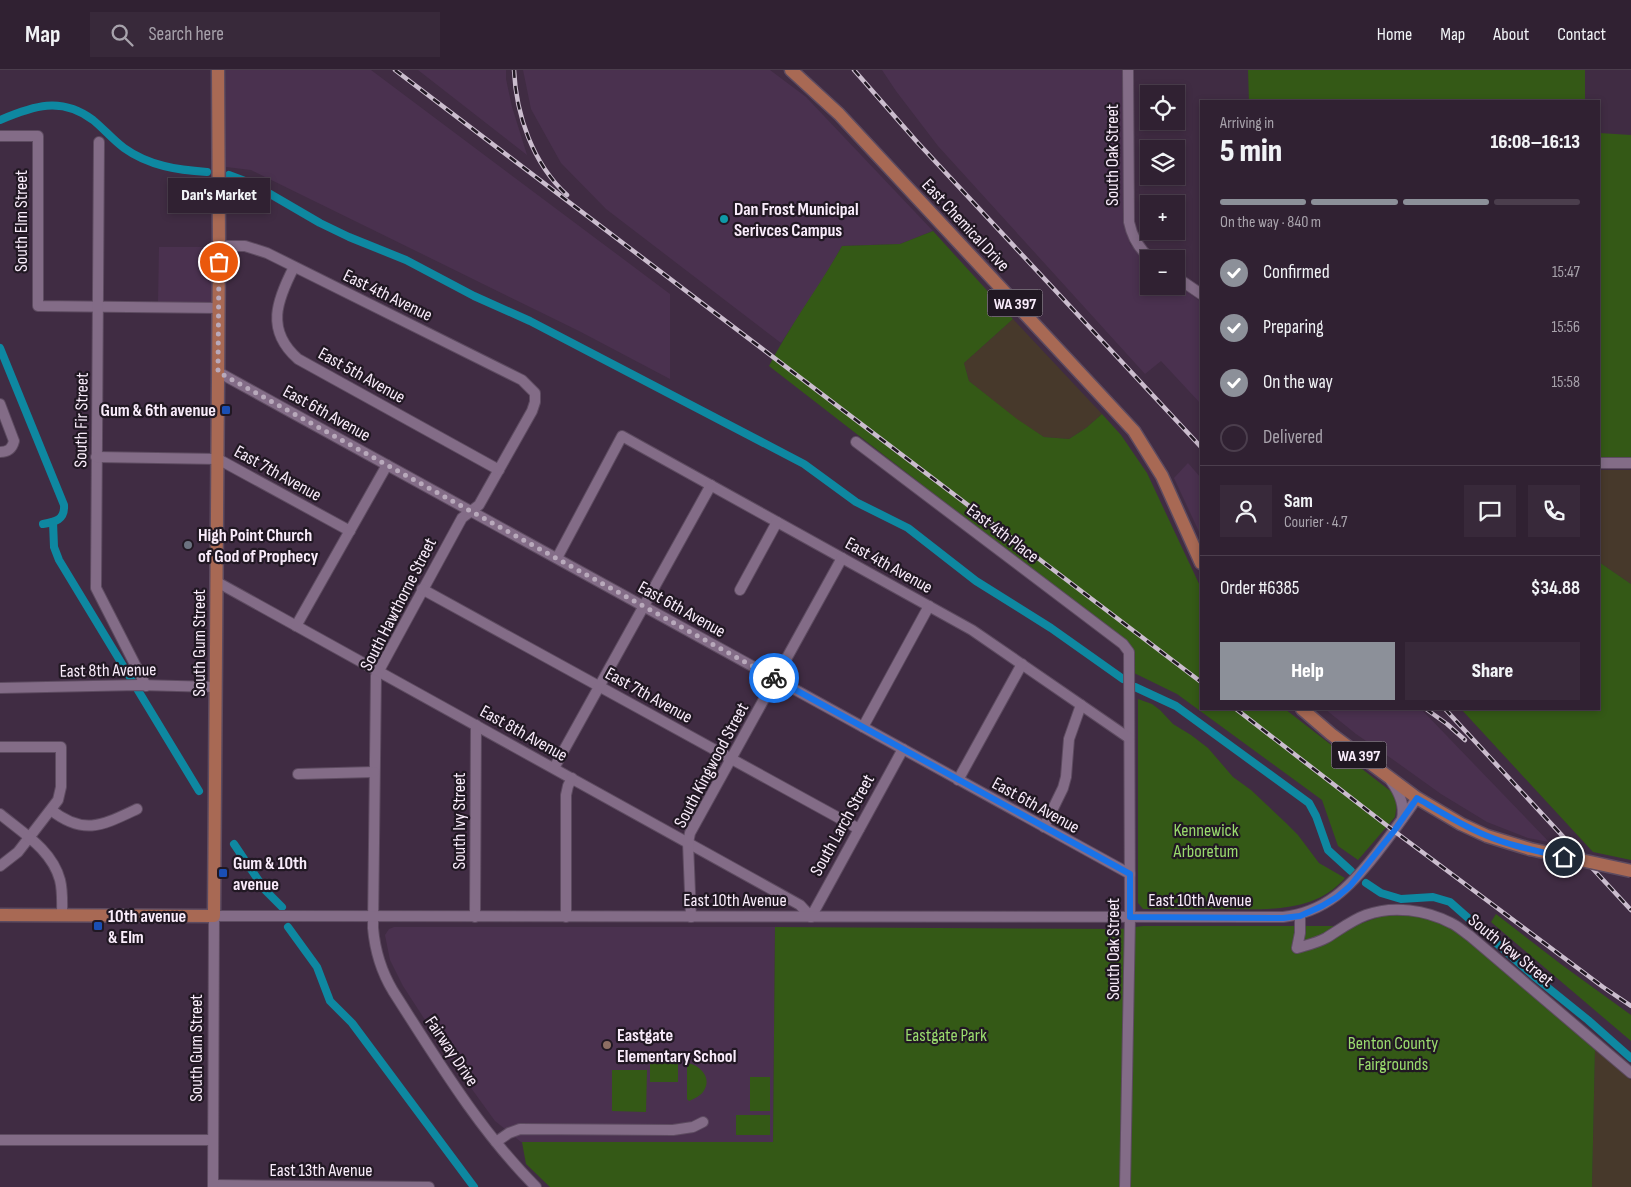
<!DOCTYPE html>
<html lang="en">
<head>
<meta charset="utf-8">
<style>
	:root { --surface:#302132; --page:#38293a; --text:#f1f3f6; --muted:#a8a3ac; --line:#4b3e4d; --accent:#8c9099 }
	body { margin:0; font-family:"Sofia Sans Condensed",sans-serif; background:var(--page); color:var(--text); height:100vh; display:flex; flex-direction:column; font-size:19px; white-space:nowrap }
	* { box-sizing:border-box; margin:0 }
	p { font-size:16px; color:var(--muted) }
	.icon { flex:none; width:28px; height:28px; fill:none; stroke:currentColor; stroke-width:2; stroke-linecap:round; stroke-linejoin:round }
	.map { position:relative; flex:1; overflow:hidden }
	.side { position:absolute; left:1200px; top:30px; width:400px; height:610px; display:flex; flex-direction:column; background:var(--surface); border-radius:0px; box-shadow:0 2px 8px #0003,0 0 0 1px var(--line) }
	.side>* { flex:none }
	.fabs { position:absolute; left:1140px; top:15px; display:grid; gap:10px }
	.fabs a { display:grid; place-items:center; width:45px; height:45px; border-radius:0px; background:var(--surface); box-shadow:0 2px 8px #0003,0 0 0 1px var(--line); font-size:25px }
	.pin { position:absolute; display:grid; place-items:center; width:42px; height:42px; color:#fff; margin:-21px; border:2px solid #fff; border-radius:50%; box-shadow:0 1px 5px #0007 }
	.courier { position:absolute; display:grid; place-items:center; width:50px; height:50px; margin:-25px; border:4px solid #1a73e8; border-radius:50%; background:#fff; color:#222; box-shadow:0 1px 6px #0007 }
	.bubble { position:absolute; height:35px; border-radius:0px; background:var(--surface); box-shadow:0 2px 8px #0003,0 0 0 1px var(--line); font-size:16px; font-weight:800; line-height:35px; text-align:center }
	.summary em { font-style:normal; font-weight:800 }
	.summary div { display:flex; flex-direction:column-reverse }
	.summary { display:flex; align-items:center; justify-content:space-between; height:85px; padding:0 20px }
	h1 { font-size:32px; font-weight:800; line-height:38px }
	.bar { display:grid; grid-template-columns:repeat(4,1fr); gap:8px 5px; align-content:center; height:60px; padding:0 20px }
	.bar i { height:6px; border-radius:4px; background:var(--line) }
	.bar .current { background:var(--accent) }
	.bar p { grid-column:span 4 }
	.line { display:flex; align-items:center; gap:12px; padding:0 20px; border-top:1px solid var(--line) }
	.line div { flex:1 }
	.round { display:grid; place-items:center; flex:none; width:52px; height:52px; border-radius:0px; background:var(--page) }
	ol { padding:0 20px; list-style:none }
	li { display:flex; align-items:center; gap:15px; height:55px }
	li p { margin-inline-start:auto }
	li .icon { padding:5px; border-radius:50%; background:var(--accent); color:#fff; stroke-width:4 }
	li:last-child { color:var(--muted) }
	li i { width:28px; height:28px; border:2px solid var(--line); border-radius:50% }
	.cta { display:flex; gap:10px; margin-top:auto; padding:10px 20px }
	.cta a { flex:1; height:58px; border-radius:0px; background:var(--accent); color:#fff; font-size:20px; font-weight:800; line-height:58px; text-align:center }
	.cta a+a { background:var(--page); color:var(--text) }
	header { display:flex; align-items:center; gap:30px; box-sizing:border-box; height:70px; padding:0 25px; background:var(--surface); border-bottom:1px solid var(--line) }
	header strong { font-size:24px }
	nav { display:flex; gap:28px; margin-inline-start:auto; font-size:18px }
	.search { width:350px; height:45px; background:var(--page); display:flex; align-items:center; gap:12px; box-sizing:border-box; padding:0 18px; border-radius:0px; color:var(--muted); font-size:19px }
	.map>svg:first-child { display:block }
</style>
</head>
<body>
<header>
<strong>Map</strong>
<div class="search"><svg class="icon" aria-label="search" viewBox="0 0 24 24"><circle cx="10" cy="10" r="6"/><path d="M15 15l6 6"/></svg>Search here</div>
<nav><a>Home</a><a>Map</a><a>About</a><a>Contact</a></nav>
</header>
<div class="map">
<svg width="1631" height="1117" viewBox="0 0 1631 1117">
	<rect width="100%" height="100%" fill="#402c43"/>
	<g fill="#4a314f">
		<polygon points="226,0 371,0 670,224 670,309 579,261 251,100 226,97"/>
		<polygon points="418,0 506,0 506,9 512,37 527,85"/>
		<polygon points="523,0 770,0 806,27 933,161 900,174 842,176 822,211 781,273 606,139 561,93 531,39"/>
		<polygon points="882,0 1123,0 1124,152 1130,174 1149,195 1149,216 1176,216 1176,214 1201,232 1201,334 1161,291 1145,304 938,76 896,21"/>
		<polygon points="159,177 212,177 211,235 158,234"/>
		<polygon points="1188,393 1201,408 1201,466 1174,408"/>
		<polygon points="1325,639 1421,639 1549,772 1528,768 1487,752 1441,724 1395,691 1356,664"/>
		<polygon points="394,857 775,857 773,1072 521,1072 495,1051 453,993 403,916 390,890 385,865 389,859"/>
	</g>
	<g fill="#47392b">
		<polygon points="1013,249 1102,344 1086,358 1069,369 1044,367 1017,350 969,311 964,293"/>
		<polygon points="1599,400 1631,400 1631,514 1599,492"/>
		<polygon points="1595,979 1631,1010 1631,1117 1592,1117"/>
	</g>
	<g fill="#345916">
		<polygon points="1248,0 1585,0 1585,31 1249,31"/>
		<polygon points="1599,63 1631,65 1631,387 1599,387"/>
		<path d="M933 161 1013 249 964 293 969 311 1017 349 1044 367 1069 369 1086 358 1102 344 1121 365 1147 403 1201 518V639H1285L1393 723 1397 733 1395 747 1358 790 1338 776 1322 730 1177 624 1134 603 1125 572 769 296C790 255 819 217 842 176L900 174Z"/>
		<polygon points="1599,492 1631,514 1631,790 1593,782 1461,639 1599,639"/>
		<path d="M1138 629 1152 634 1160 640 1173 654 1191 665 1208 678 1233 707 1251 720 1286 753 1298 765 1319 793 1345 808C1314 844 1265 839 1223 839 1196 839 1170 839 1143 839L1138 833Z"/>
		<polygon points="1496,844 1562,895 1631,945 1631,971 1491,852"/>
		<polygon points="1385,845 1424,846 1459,862 1595,979 1592,1117 550,1117 526,1094 522,1072 773,1072 775,857 1120,859 1143,856 1354,856"/>
		<rect x="650" y="988" width="28" height="24"/>
		<path d="M687 993C701 995 713 1009 703 1022 700 1026 694 1029 689 1031L687 1029Z"/>
		<polygon points="612,1000 647,1000 646,1042 612,1041"/>
		<rect x="750" y="1007" width="20" height="34"/>
		<rect x="736" y="1045" width="34" height="20"/>
	</g>
	<g fill="none" stroke-linecap="round" stroke-linejoin="round">
		<g stroke="#0e88a1" stroke-width="8">
			<path d="M0 50C33 36 61 26 93 50 104 59 113 70 124 78 149 96 178 100 207 102"/>
			<polyline points="229,105 253,114 320,153 349,167 406,190 474,226 530,251 804,394 856,432 908,458 976,511 1051,558 1123,609"/>
			<path d="M0 278 64 435C65 450 55 452 43 454"/>
			<polyline points="53,452 54,477 59,490 199,721"/>
			<polyline points="1135,617 1176,636 1309,733 1316,746 1328,780 1351,801"/>
			<polyline points="234,774 265,820 282,837"/>
			<polyline points="1366,813 1381,823 1401,829 1433,827 1450,832 1536,908 1588,950 1631,988"/>
			<polyline points="288,857 317,897 330,931 352,953 474,1117"/>
		</g>
		<g stroke="#5d4b60" stroke-width="12">
			<g id="minor">
				<path d="M1128 0 1129 152C1132 167 1139 179 1151 189"/>
				<polyline points="0,66 38,66 38,236 219,238"/>
				<polyline points="99,72 96,518 146,616"/>
				<path d="M219 176H245L267 183 522 310 535 323V332L532 341 479 435 462 448 376 606 373 858C375 881 381 901 393 921 436 988 479 1060 536 1117"/>
				<path d="M294 197C277 230 265 260 298 289L499 400"/>
				<polyline points="1176,207 1201,224"/>
				<polyline points="218,302 1130,804"/>
				<path d="M0 334 14 371C12 379 8 382 0 382"/>
				<polyline points="856,372 1123,574 1129,582 1130,847 1125,1117"/>
				<polyline points="96,387 218,389 350,461"/>
				<polyline points="1599,393 1631,393"/>
				<polyline points="557,488 622,366 972,560 1129,668"/>
				<polyline points="217,512 800,835 811,847 903,679"/>
				<polyline points="422,519 859,759"/>
				<polyline points="740,520 777,452"/>
				<polyline points="296,556 387,395"/>
				<polyline points="0,618 139,615 216,617"/>
				<polyline points="863,657 929,536"/>
				<polyline points="0,677 61,677 61,717 58,730 18,782 0,796"/>
				<polyline points="554,698 711,415"/>
				<polyline points="298,704 374,702"/>
				<polyline points="958,710 1022,594"/>
				<path d="M1391 711C1399 722 1405 735 1402 749"/>
				<path d="M51 740C84 766 103 755 137 739"/>
				<path d="M0 744C23 763 52 780 60 810 63 822 62 834 62 846"/>
				<polyline points="1044,757 1063,718 1066,707 1069,669 1081,635"/>
				<path d="M1300 845V863L1297 878C1307 875 1317 873 1326 868 1339 860 1352 850 1366 845 1393 835 1426 840 1451 853 1458 856 1464 862 1470 866L1631 1003"/>
				<polyline points="475,847 476,655"/>
				<polyline points="566,847 566,725 568,716 572,708"/>
				<polyline points="691,847 688,773 690,763 842,488"/>
				<polyline points="0,1070 213,1070"/>
				<polyline points="496,1072 509,1063 520,1059 673,1060 693,1057 703,1052"/>
				<polyline points="213,1115 429,1117"/>
				<path d="M213 1117 214 846 1283 847C1326 842 1350 817 1376 784 1390 766 1404 747 1417 728"/>
			</g>
		</g>
		<g stroke="#5d4b60" stroke-width="15">
			<g id="major">
				<polyline points="791,0 839,44 1134,361 1162,406 1201,493"/>
				<polyline points="1302,639 1331,664 1417,728 1461,754 1487,766 1530,779"/>
				<polyline points="0,845 214,846 219,176 218,0"/>
			</g>
		</g>
		<use href="#minor" stroke="#836c87" stroke-width="10"/>
		<use href="#major" stroke="#a86954" stroke-width="12"/>
		<g stroke="#cbbdce" stroke-width="4.5">
			<g id="rail">
				<polyline points="395,0 1201,612"/>
				<path d="M514 0C516 45 533 94 567 125"/>
				<polyline points="854,0 918,73 1201,377"/>
				<polyline points="1236,639 1394,761 1603,917 1631,936"/>
				<polyline points="1426,639 1447,654 1465,670"/>
				<polyline points="1445,639 1631,840"/>
			</g>
		</g>
		<use href="#rail" stroke="#211823" stroke-width="2.5" stroke-dasharray="8" stroke-linecap="butt"/>
		<g stroke="#5d4b60" stroke-width="15" stroke-linecap="butt">
			<polyline id="major-bridge" points="1530,779 1631,801"/>
		</g>
		<use href="#major-bridge" stroke="#a86954" stroke-width="12"/>
	</g>
	<g fill="none" stroke-linecap="round" stroke-linejoin="round">
		<polyline stroke="#b8a9bb" stroke-width="5" stroke-dasharray="0 9" points="219,192 218,302 774,608"/>
		<path stroke="#1a73e8" stroke-width="6" d="M774 608 1130 804V847L1283 848 1300 846 1322 836 1337 827 1350 816 1394 761 1417 728C1439 741 1461 755 1485 765 1510 776 1538 781 1564 787"/>
	</g>
	<circle fill="#0f9aa8" stroke="#211823" stroke-width="2" cx="724" cy="149" r="5"/>
	<g fill="#1a4fb4" stroke="#211823" stroke-width="2">
		<rect x="221" y="335" width="10" height="10" rx="2.5"/>
		<rect x="218" y="798" width="10" height="10" rx="2.5"/>
		<rect x="93" y="851" width="10" height="10" rx="2.5"/>
	</g>
	<circle fill="#6b7280" stroke="#211823" stroke-width="2" cx="188" cy="475" r="5"/>
	<circle fill="#8d6e63" stroke="#211823" stroke-width="2" cx="607" cy="975" r="5"/>
	<g text-anchor="middle" stroke-width="4.5" stroke-linejoin="round" paint-order="stroke">
		<g fill="#211823" stroke="#b8acba" stroke-width="1">
			<rect x="987.5" y="219.5" width="55" height="27" rx="4"/>
			<rect x="1331.5" y="671.5" width="55" height="27" rx="4"/>
		</g>
		<g font-size="16" font-weight="bold" fill="#f9ecfb">
			<text x="1015" y="239">WA 397</text>
			<text x="1359" y="691">WA 397</text>
		</g>
		<g font-size="18" fill="#f9ecfb" stroke="#211823">
			<text transform="translate(1112 85) rotate(-90)" y="6">South Oak Street</text>
			<text transform="translate(21 151) rotate(-90)" y="6">South Elm Street</text>
			<text transform="translate(966 155) rotate(47)" y="6">East Chemical Drive</text>
			<text transform="translate(388 225) rotate(26)" y="6">East 4th Avenue</text>
			<text transform="translate(362 305) rotate(29)" y="6">East 5th Avenue</text>
			<text transform="translate(327 343) rotate(29)" y="6">East 6th Avenue</text>
			<text transform="translate(81 350) rotate(-89)" y="6">South Fir Street</text>
			<text transform="translate(278 403) rotate(29)" y="6">East 7th Avenue</text>
			<text transform="translate(1003 463) rotate(37)" y="6">East 4th Place</text>
			<text transform="translate(889 495) rotate(29)" y="6">East 4th Avenue</text>
			<text transform="translate(398 534) rotate(-63)" y="6">South Hawthorne Street</text>
			<text transform="translate(682 539) rotate(29)" y="6">East 6th Avenue</text>
			<text transform="translate(199 573) rotate(-90)" y="6">South Gum Street</text>
			<text transform="translate(108 600) rotate(-1)" y="6">East 8th Avenue</text>
			<text transform="translate(649 625) rotate(29)" y="6">East 7th Avenue</text>
			<text transform="translate(524 663) rotate(29)" y="6">East 8th Avenue</text>
			<text transform="translate(711 695) rotate(-62)" y="6">South Kingwood Street</text>
			<text transform="translate(1036 735) rotate(29)" y="6">East 6th Avenue</text>
			<text transform="translate(459 751) rotate(-90)" y="6">South Ivy Street</text>
			<text transform="translate(842 755) rotate(-61)" y="6">South Larch Street</text>
			<text x="735" y="836">East 10th Avenue</text>
			<text x="1200" y="836">East 10th Avenue</text>
			<text transform="translate(1113 879) rotate(-90)" y="6">South Oak Street</text>
			<text transform="translate(1511 880) rotate(39)" y="6">South Yew Street</text>
			<text transform="translate(196 978) rotate(-90)" y="6">South Gum Street</text>
			<text transform="translate(452 981) rotate(56)" y="6">Fairway Drive</text>
			<text x="321" y="1106">East 13th Avenue</text>
		</g>
		<g font-size="18" font-weight="bold" fill="#f9ecfb" stroke="#211823" text-anchor="start">
			<text x="734" y="145">Dan Frost Municipal<tspan x="734" dy="21">Serivces Campus</tspan></text>
			<text x="216" y="346" text-anchor="end">Gum &amp; 6th avenue</text>
			<text x="198" y="471">High Point Church<tspan x="198" dy="21">of God of Prophecy</tspan></text>
			<text x="233" y="799">Gum &amp; 10th<tspan x="233" dy="21">avenue</tspan></text>
			<text x="108" y="852">10th avenue<tspan x="108" dy="21">&amp; Elm</tspan></text>
			<text x="617" y="971">Eastgate<tspan x="617" dy="21">Elementary School</tspan></text>
		</g>
		<g font-size="18" fill="#9adb6e" stroke="#211823">
			<text x="1206" y="766">Kennewick<tspan x="1206" dy="21">Arboretum</tspan></text>
			<text x="946" y="971">Eastgate Park</text>
			<text x="1393" y="979">Benton County<tspan x="1393" dy="21">Fairgrounds</tspan></text>
		</g>
	</g>
</svg>
<div class="fabs">
<a><svg class="icon" aria-label="locate" viewBox="0 0 24 24"><circle cx="12" cy="12" r="6"/><path d="M12 2v4M12 18v4M2 12h4M18 12h4"/></svg></a>
<a><svg class="icon" aria-label="layers" viewBox="0 0 24 24"><path d="M12 4l9 5-9 5-9-5zM3 14l9 5 9-5"/></svg></a>
<a>+</a>
<a>−</a>
</div>
<div class="pin" style="left:219px;top:192px;background:#ea580c"><svg class="icon" aria-label="bag" viewBox="0 0 24 24"><path d="M5 8h14l-1 12H6zM9 8a3 3 0 0 1 6 0"/></svg></div>
<div class="pin" style="left:1564px;top:787px;background:#1f2937"><svg class="icon" aria-label="home" viewBox="0 0 24 24"><path d="M3 11l9-7 9 7M6 9v11h12V9"/></svg></div>
<div class="courier" style="left:774px;top:608px"><svg class="icon" aria-label="bike" viewBox="0 0 24 24"><circle cx="6" cy="16" r="4"/><circle cx="18" cy="16" r="4"/><path d="M6 16l4-8h5l3 8M10 8l3 8H6M13 5h3"/></svg></div>
<div class="bubble" style="left:168px;top:108px;width:102px">Dan's Market</div>
<section class="side">
<div class="summary"><div><h1>5 min</h1><p>Arriving in</p></div><em>16:08–16:13</em></div>
<div class="bar"><i class="current"></i><i class="current"></i><i class="current"></i><i></i><p>On the way · 840 m</p></div>
<ol>
<li><svg class="icon" aria-label="check" viewBox="0 0 24 24"><path d="M5 12l5 5 9-10"/></svg>Confirmed<p>15:47</p></li>
<li><svg class="icon" aria-label="check" viewBox="0 0 24 24"><path d="M5 12l5 5 9-10"/></svg>Preparing<p>15:56</p></li>
<li><svg class="icon" aria-label="check" viewBox="0 0 24 24"><path d="M5 12l5 5 9-10"/></svg>On the way<p>15:58</p></li>
<li><i></i>Delivered</li>
</ol>
<div class="line" style="height:90px"><a class="round"><svg class="icon" aria-label="person" viewBox="0 0 24 24"><circle cx="12" cy="8" r="4"/><path d="M4 21q1-7 8-7t8 7"/></svg></a><div><b>Sam</b><p>Courier · 4.7</p></div><a class="round"><svg class="icon" aria-label="chat" viewBox="0 0 24 24"><path d="M4 5h16v11H9l-5 4z"/></svg></a><a class="round"><svg class="icon" aria-label="phone" viewBox="0 0 24 24"><path d="M5 4h4l2 5-3 2q2 4 5 5l2-3 5 2v4C11 20 4 13 5 4z"/></svg></a></div>
<div class="line" style="height:65px"><div>Order #6385</div><b>$34.88</b></div>
<div class="cta"><a>Help</a><a>Share</a></div>
</section>
</div>
</body>
</html>
